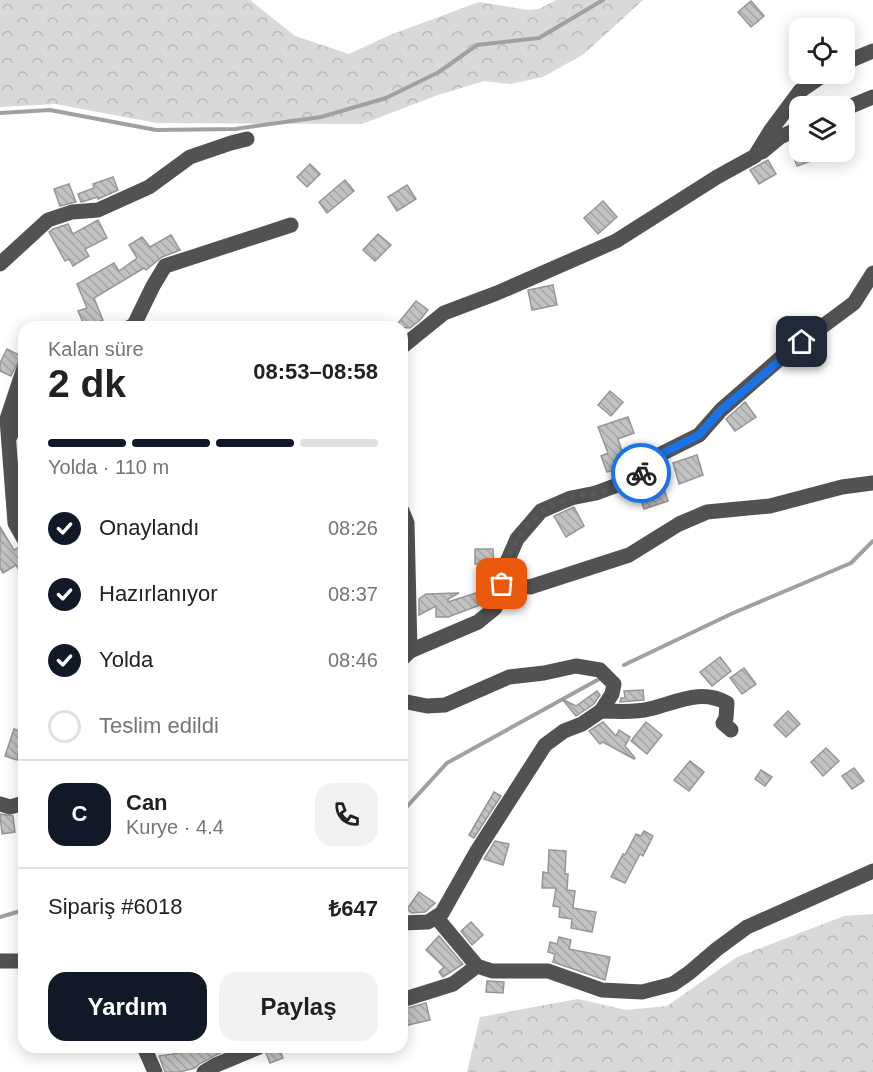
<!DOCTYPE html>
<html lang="tr">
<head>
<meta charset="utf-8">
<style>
	:root { --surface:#fff; --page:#f2f2f2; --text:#202124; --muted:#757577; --line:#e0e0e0; --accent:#111827 }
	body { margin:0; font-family:Arial,sans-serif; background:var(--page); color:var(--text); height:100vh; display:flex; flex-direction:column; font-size:22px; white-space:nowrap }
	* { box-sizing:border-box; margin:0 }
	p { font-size:20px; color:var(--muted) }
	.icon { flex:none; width:33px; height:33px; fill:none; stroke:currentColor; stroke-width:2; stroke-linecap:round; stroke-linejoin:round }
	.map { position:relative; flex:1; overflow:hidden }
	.side { position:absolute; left:18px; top:321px; width:390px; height:732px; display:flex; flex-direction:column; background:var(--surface); border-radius:18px; box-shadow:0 3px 15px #0003 }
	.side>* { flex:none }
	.fabs { position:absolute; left:789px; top:18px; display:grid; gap:12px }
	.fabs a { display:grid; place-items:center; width:66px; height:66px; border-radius:12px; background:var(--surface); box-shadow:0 3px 15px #0003; font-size:30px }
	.pin { position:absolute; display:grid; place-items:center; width:51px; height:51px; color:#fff; margin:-26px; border-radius:12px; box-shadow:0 3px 9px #0006 }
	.courier { position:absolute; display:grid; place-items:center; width:60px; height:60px; margin:-30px; border:4px solid #1a73e8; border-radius:50%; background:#fff; color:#222; box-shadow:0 2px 8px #0007 }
	.headline em { font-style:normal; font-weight:700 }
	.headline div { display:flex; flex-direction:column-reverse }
	.headline { display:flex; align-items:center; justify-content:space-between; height:102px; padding:0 30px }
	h1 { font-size:39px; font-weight:700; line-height:45px }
	.bar { display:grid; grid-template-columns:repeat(4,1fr); gap:9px 6px; align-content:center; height:72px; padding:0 30px }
	.bar i { height:8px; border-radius:4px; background:var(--line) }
	.bar .active { background:var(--accent) }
	.bar p { grid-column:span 4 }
	.line { display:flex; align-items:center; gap:15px; padding:0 30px; border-top:2px solid var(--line) }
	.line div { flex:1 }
	.round { display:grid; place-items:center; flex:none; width:63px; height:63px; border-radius:18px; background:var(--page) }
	ol { padding:0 30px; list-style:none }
	li { display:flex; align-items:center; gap:18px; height:66px }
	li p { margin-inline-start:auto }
	li .icon { padding:6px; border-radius:50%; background:var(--accent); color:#fff; stroke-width:4 }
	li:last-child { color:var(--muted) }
	li i { width:33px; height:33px; border:3px solid var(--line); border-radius:50% }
	.action { display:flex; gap:12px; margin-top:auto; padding:12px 30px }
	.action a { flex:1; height:69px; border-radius:18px; background:var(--accent); color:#fff; font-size:24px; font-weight:700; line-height:69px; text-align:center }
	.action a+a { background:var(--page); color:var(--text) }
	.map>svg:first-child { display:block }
</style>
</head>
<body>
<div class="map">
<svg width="873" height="1072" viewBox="0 0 873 1072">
	<defs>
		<pattern id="forest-crowns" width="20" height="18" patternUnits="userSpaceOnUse" patternTransform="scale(1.5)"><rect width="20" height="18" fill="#d9d9d9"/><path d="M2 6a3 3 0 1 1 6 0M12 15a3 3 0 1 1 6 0" fill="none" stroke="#b8b8b8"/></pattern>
		<pattern id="building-back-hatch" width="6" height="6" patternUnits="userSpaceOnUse" patternTransform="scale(1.5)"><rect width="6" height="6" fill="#c2c2c2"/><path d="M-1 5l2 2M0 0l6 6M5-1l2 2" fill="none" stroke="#a5a5a5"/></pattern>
	</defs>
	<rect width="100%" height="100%" fill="#fff"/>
	<g fill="url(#forest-crowns)">
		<polygon points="0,0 250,0 295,36 349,54 390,35 479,2 528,10 539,9 556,0 643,0 584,54 543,77 510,84 484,81 438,95 362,124 157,123 55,104 0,107"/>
		<polygon points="873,914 873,1072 467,1072 480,1017 578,999 626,1010 667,1006 737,957 844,916"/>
	</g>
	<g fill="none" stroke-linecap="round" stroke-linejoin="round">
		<g stroke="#a0a0a0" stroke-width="4">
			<polyline points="0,113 50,110 156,130 235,129 321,117 386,98 439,72 477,45 539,38 603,0"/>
			<polyline points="624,665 731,614 851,563 873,541"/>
			<polyline points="402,812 447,763 601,678"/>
			<polyline points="0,917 24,910"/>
		</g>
	</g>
	<g fill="url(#building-back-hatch)" stroke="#969696" stroke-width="1.5">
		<polygon points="751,1 764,16 751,27 738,12"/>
		<polygon points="792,152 834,152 834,153 797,166"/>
		<polygon points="768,160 776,174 759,184 750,170"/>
		<polygon points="310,164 320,174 307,187 297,177"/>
		<polygon points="113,177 118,190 98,199 98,197 81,202 78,194 94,188 93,184"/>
		<polygon points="345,180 354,191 327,213 319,202"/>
		<polygon points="69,184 76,202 60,206 54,189"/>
		<polygon points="407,185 416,199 397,211 388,197"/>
		<polygon points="603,201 617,217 598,234 584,218"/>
		<polygon points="98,220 107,238 85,249 89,256 73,266 69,259 65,261 49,232 53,229 68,224 73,234"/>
		<polygon points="378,234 391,245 375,261 363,250"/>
		<polygon points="171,235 180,250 162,257 146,270 144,268 94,298 103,320 85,327 78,311 87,308 77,284 114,263 119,271 137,258 129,245 142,237 150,247"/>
		<polygon points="553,285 557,305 532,310 528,290"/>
		<polygon points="416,301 428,310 420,320 410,328 395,327"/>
		<polygon points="7,349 21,356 11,376 0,371 0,363"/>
		<polygon points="610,391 623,402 611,416 598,405"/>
		<polygon points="745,402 756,417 735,431 726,419"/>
		<polygon points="628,417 634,433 618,439 627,466 607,472 601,456 608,453 598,427"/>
		<polygon points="697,455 703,475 679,484 673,463"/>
		<polygon points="661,480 668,501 644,509 637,488"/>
		<polygon points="574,507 584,526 566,537 554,516"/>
		<polygon points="0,527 14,550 19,547 24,557 24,579 16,565 3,573 0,568"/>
		<polygon points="475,549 493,549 494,564 475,564"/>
		<polygon points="459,593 448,599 448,602 476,593 480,605 448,617 436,617 436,606 419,615 419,599 426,594"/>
		<polygon points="720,657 731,671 712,686 700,672"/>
		<polygon points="744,668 756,684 742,694 730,678"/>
		<polygon points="643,690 644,700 620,702 621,698 625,698 624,691"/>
		<polygon points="597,691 600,695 594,704 576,716 562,699 576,706"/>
		<polygon points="788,711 800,724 786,737 774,725"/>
		<polygon points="603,722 616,736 619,730 630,737 625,746 635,758 634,759 603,742 600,744 589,731"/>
		<polygon points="646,722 662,735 647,754 631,741"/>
		<polygon points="14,729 24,733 17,760 5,756"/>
		<polygon points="826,748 839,761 823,776 811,762"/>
		<polygon points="690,761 704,772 689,791 674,780"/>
		<polygon points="854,768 864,781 852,789 842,776"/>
		<polygon points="761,770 772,777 765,786 755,779"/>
		<polygon points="494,792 501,796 474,838 469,835"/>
		<polygon points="0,814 13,816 15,832 2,834"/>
		<polygon points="644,831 653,836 643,856 640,854 625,883 611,877 623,854 625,855 636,834 641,836"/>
		<polygon points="495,841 509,844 503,865 484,859"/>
		<polygon points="549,850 566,851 565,874 568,874 567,890 575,891 573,908 596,912 592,932 571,928 572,919 559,917 560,907 553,906 556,888 542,888 543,872 548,873"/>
		<polygon points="419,892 435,903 425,912 412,913 407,909"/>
		<polygon points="471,922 483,935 472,945 461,931"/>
		<polygon points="439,936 463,964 443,977 439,972 444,967 426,950"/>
		<polygon points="559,937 571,940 569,949 610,957 605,980 553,962 555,954 548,952 550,942 557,944"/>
		<polygon points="487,981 504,982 503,993 486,992"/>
		<polygon points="426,1003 430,1020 408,1025 404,1009"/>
		<polygon points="199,1047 219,1047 222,1052 199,1064 195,1068 180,1072 165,1072 159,1056 200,1050"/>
		<polygon points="269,1047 279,1047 283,1058 270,1063 266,1053"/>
	</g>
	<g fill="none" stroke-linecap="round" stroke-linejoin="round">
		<g stroke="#525252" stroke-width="15">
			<polyline points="844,63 873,51"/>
			<polyline points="844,109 873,97"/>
			<polyline points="762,152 780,137 800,128"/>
			<polyline points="0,264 48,220 72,212 98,210 149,187 190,157 231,143 247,139"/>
			<polyline points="130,327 134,325 153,286 165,266 291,225"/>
			<polyline points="402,347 444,313 497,293 616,241 717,177 755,156 771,130 800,91 825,74"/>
			<polyline points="24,368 7,419 15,523 24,539"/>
			<polyline points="9,438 24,411"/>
			<polyline points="402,511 407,523 410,651"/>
			<polyline points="502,584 530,587 629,555 679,524 707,512 770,506 842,487 873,483"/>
			<polyline points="402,659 410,651 478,622 495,608 501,594 503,571 517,539 541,511 571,498 596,493 636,478 657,456 699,435 721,410 784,355 854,303 873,273"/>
			<polyline points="402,701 427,706 445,705 509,677 544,673 576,666 600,670 614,684 612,694 601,711 582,724 564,731 545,745 477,851 442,913 428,922 402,923"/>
			<path d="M601 711C617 711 634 713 649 709 676 703 700 688 727 703L726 718 723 723 731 730"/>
			<polyline points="0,804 10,807 24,803"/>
			<polyline points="436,917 477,966 492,971 548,971 602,990 642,992 673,984 689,973 717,949 747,927 873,871"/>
			<polyline points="0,961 24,961"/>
			<polyline points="402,1000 453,984 477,966"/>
			<polyline points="144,1047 155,1072"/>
			<polyline points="204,1072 216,1065 259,1047"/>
		</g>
	</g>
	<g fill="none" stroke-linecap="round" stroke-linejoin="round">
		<path stroke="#595959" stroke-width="6" stroke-dasharray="0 10.8" d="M502 584C504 559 521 527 541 512 548 506 562 501 571 498 593 492 624 491 641 473"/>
		<polyline stroke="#1a73e8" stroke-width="8" points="641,473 657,456 699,435 721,410 802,342"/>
	</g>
</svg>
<div class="fabs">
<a><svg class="icon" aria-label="locate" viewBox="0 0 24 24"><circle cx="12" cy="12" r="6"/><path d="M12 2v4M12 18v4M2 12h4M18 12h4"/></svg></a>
<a><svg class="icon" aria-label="layers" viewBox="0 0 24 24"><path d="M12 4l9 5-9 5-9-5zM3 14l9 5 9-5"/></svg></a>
</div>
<div class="pin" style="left:502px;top:584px;background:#ea580c"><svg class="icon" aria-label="bag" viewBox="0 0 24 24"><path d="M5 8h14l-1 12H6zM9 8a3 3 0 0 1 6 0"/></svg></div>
<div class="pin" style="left:802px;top:342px;background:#1f2937"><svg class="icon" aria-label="home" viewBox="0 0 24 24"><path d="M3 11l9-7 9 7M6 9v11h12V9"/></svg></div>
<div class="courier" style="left:641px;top:473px"><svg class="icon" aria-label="bike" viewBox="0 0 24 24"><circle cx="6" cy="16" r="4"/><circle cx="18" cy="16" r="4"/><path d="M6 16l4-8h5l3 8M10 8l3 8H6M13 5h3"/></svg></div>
<section class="side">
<div class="headline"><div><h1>2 dk</h1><p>Kalan süre</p></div><em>08:53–08:58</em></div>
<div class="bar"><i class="active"></i><i class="active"></i><i class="active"></i><i></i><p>Yolda · 110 m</p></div>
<ol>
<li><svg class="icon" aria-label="check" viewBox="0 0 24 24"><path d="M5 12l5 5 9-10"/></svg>Onaylandı<p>08:26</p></li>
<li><svg class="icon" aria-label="check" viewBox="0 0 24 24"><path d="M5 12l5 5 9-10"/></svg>Hazırlanıyor<p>08:37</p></li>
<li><svg class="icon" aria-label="check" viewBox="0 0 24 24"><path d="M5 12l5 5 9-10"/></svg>Yolda<p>08:46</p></li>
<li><i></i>Teslim edildi</li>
</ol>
<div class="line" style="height:108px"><b class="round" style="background:var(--accent);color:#fff">C</b><div><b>Can</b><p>Kurye · 4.4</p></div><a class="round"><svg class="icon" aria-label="phone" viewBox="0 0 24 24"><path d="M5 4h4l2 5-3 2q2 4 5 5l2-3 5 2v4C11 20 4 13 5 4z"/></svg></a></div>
<div class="line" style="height:78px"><div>Sipariş #6018</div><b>₺647</b></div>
<div class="action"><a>Yardım</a><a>Paylaş</a></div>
</section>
</div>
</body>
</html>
